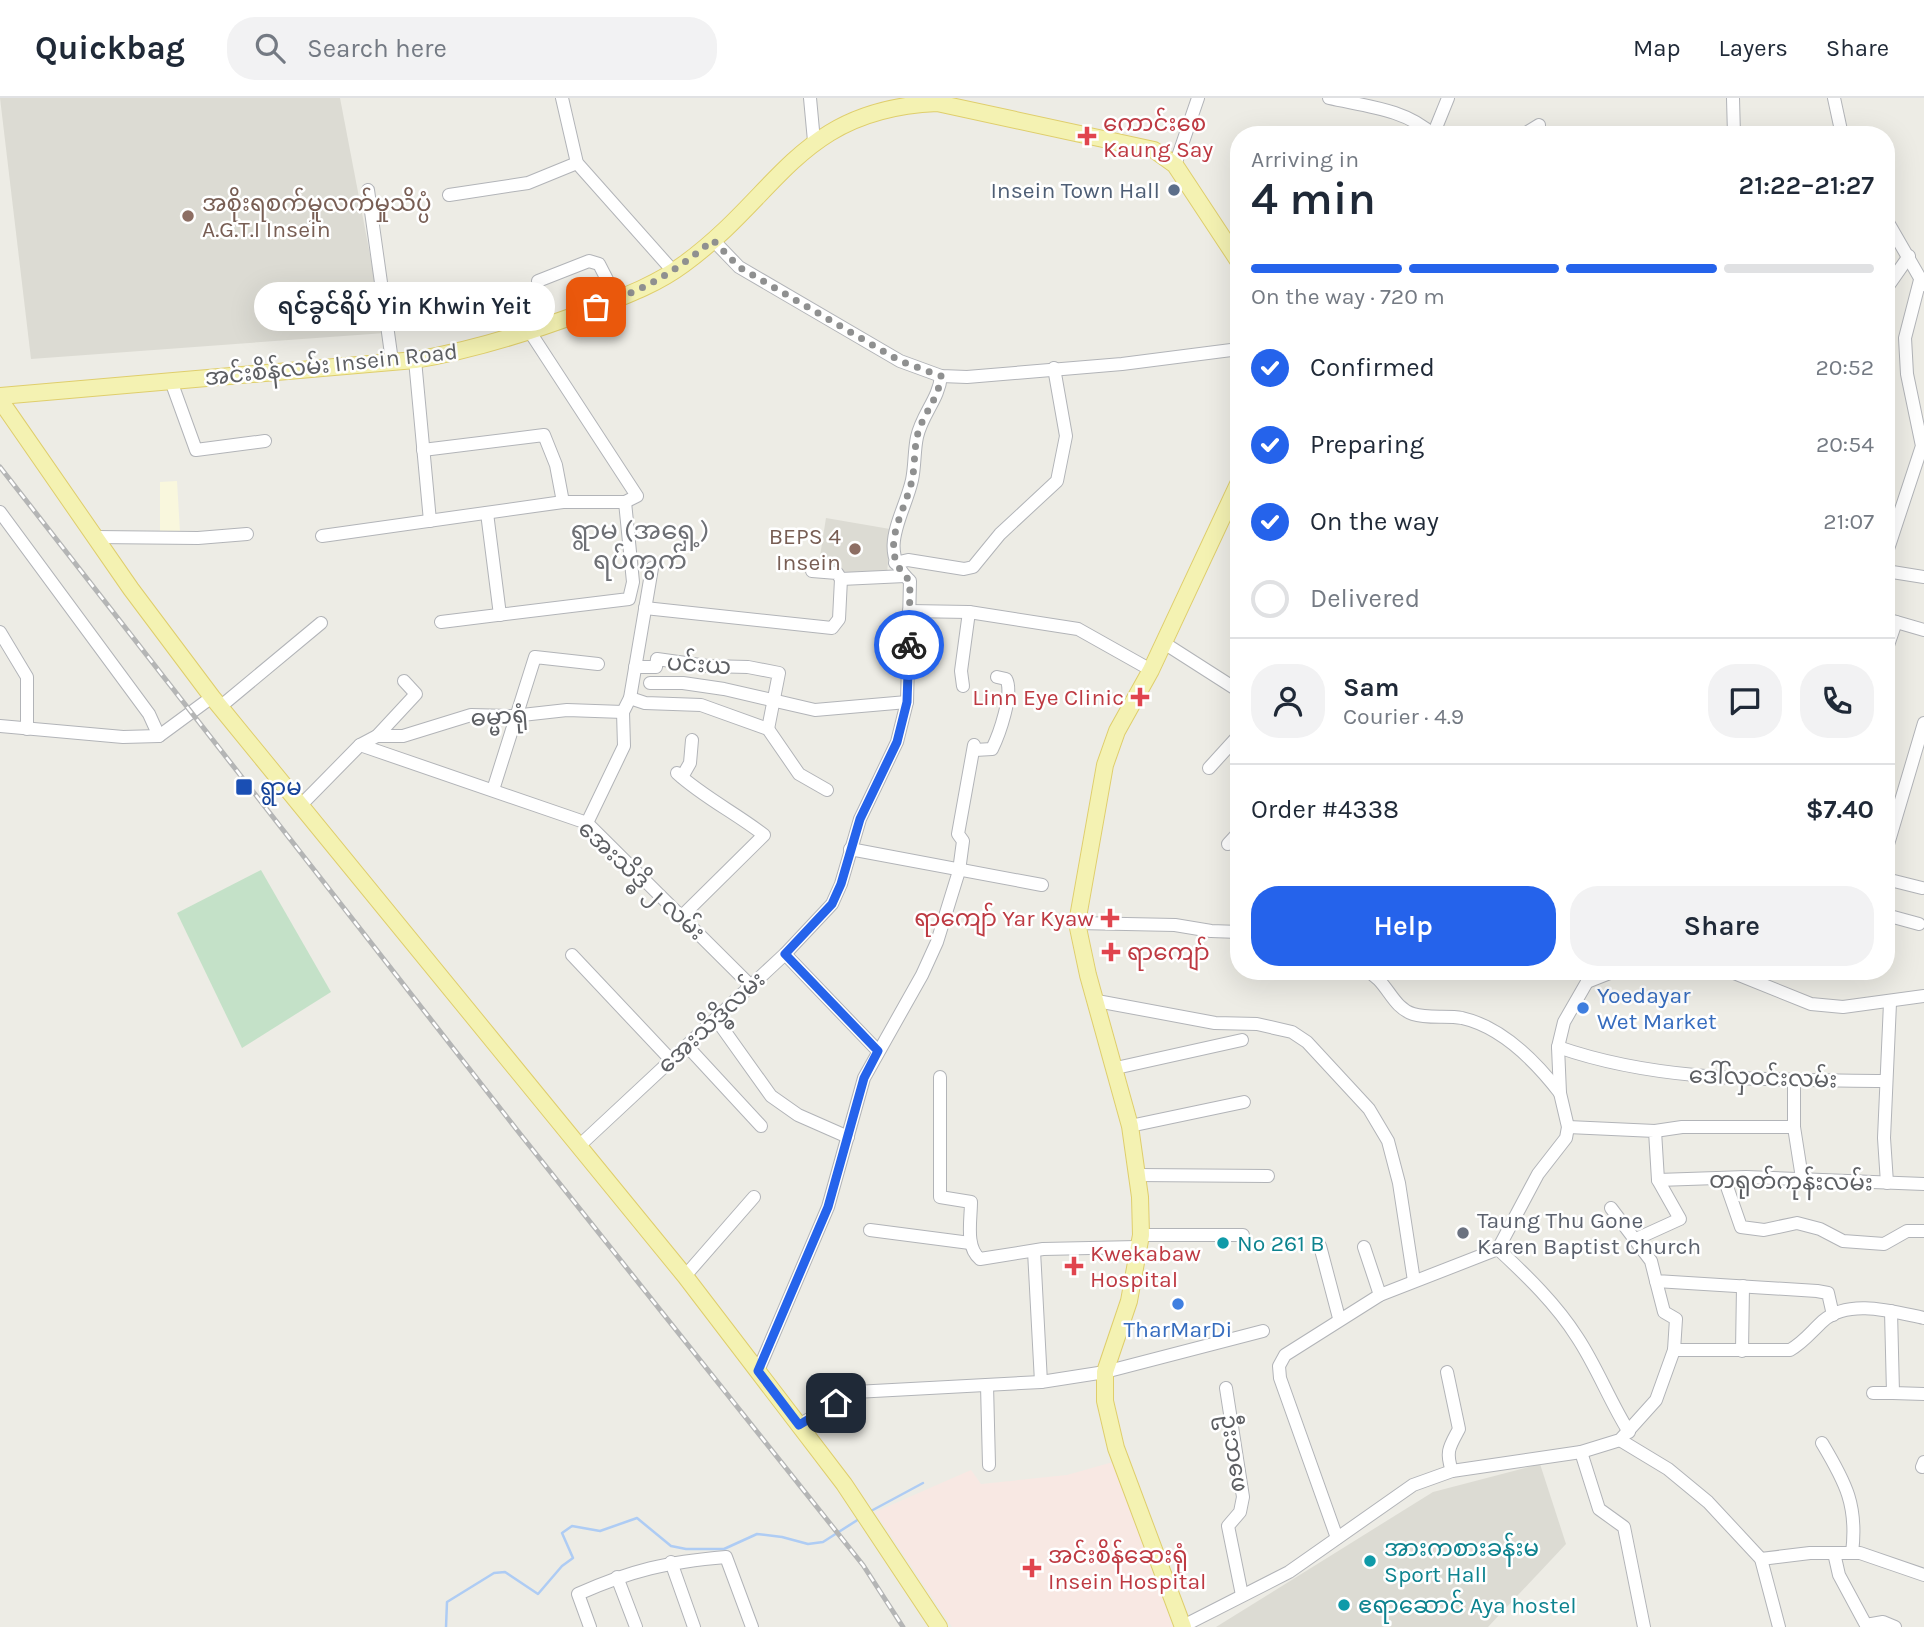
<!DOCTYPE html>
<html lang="en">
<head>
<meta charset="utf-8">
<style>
	:root { --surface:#fff; --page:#f2f2f3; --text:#1f2937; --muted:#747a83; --line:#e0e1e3; --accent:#2563eb }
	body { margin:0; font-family:Karla,"Noto Sans Myanmar",sans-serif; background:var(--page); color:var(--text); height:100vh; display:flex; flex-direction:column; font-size:26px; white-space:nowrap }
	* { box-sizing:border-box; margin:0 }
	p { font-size:23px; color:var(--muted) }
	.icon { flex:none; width:38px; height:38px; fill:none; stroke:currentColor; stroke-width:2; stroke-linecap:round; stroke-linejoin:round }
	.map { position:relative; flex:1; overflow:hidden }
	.details { position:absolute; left:1230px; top:28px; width:665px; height:854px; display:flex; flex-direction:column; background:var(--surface); border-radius:28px; box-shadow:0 7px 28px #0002 }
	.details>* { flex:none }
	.pin { position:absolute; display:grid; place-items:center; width:60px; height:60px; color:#fff; margin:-30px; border-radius:14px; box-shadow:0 4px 10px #0006 }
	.courier { position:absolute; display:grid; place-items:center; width:70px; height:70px; margin:-35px; border:5px solid #2563eb; border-radius:50%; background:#fff; color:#222; box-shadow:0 2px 9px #0007 }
	.bubble { position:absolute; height:49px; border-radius:24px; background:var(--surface); box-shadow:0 7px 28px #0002; font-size:23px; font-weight:600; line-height:49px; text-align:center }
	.headline em { font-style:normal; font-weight:600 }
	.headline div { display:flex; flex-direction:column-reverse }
	.headline { display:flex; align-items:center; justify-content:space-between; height:119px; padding:0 21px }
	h1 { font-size:46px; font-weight:600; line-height:52px }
	.bar { display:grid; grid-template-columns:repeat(4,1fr); gap:10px 7px; align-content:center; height:84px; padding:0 21px }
	.bar i { height:9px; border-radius:5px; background:var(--line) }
	.bar .active { background:var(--accent) }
	.bar p { grid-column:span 4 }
	.line { display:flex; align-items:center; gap:18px; padding:0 21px; border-top:2px solid var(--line) }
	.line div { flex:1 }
	.round { display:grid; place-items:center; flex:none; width:74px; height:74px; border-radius:28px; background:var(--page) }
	ol { padding:0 21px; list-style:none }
	li { display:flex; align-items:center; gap:21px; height:77px }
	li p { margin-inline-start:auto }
	li .icon { padding:7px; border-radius:50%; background:var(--accent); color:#fff; stroke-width:4 }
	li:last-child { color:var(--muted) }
	li i { width:38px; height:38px; border:4px solid var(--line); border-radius:50% }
	.button { display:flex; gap:14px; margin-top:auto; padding:14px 21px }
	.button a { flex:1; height:80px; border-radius:28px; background:var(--accent); color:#fff; font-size:28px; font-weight:600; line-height:80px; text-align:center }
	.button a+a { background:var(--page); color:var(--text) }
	header { display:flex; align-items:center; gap:42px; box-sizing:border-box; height:98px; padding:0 35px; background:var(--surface); border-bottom:2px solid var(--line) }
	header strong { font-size:33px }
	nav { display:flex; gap:38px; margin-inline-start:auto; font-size:24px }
	.search { width:490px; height:63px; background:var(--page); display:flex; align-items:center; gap:18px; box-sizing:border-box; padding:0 24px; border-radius:28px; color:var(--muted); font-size:26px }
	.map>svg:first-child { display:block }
</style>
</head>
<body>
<header>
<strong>Quickbag</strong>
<div class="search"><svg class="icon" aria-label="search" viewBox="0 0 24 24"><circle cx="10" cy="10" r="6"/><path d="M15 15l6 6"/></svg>Search here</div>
<nav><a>Map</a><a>Layers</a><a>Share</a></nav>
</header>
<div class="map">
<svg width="1924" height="1529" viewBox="0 0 1924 1529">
	<rect width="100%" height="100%" fill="#edece5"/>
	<polygon fill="#f9f7dd" points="177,383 180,434 160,434 160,384"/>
	<g fill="#dcdbd3">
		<polygon points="0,0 340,0 385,235 31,261"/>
		<polygon points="826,420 890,431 887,478 818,471"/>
		<polygon points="1540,1366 1566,1446 1488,1529 1216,1529 1433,1394"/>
	</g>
	<polygon fill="#f8e8e3" points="1113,1364 1173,1529 952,1529 875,1414 971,1372 981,1386 1067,1377"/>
	<polygon fill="#c4e1c8" points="261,772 331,894 242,950 177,815"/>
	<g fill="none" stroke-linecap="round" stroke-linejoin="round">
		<g stroke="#aeccf4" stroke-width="2.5">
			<polyline points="871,1413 923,1385"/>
			<polyline points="446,1529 447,1504 494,1475 505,1474 538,1496 562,1468 573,1460 562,1435 572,1428 600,1433 637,1420 671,1448 686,1451 724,1451 757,1436 782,1439 808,1446 823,1444 859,1421"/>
		</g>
		<g stroke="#b2b4b8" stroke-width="14">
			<g id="minor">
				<polyline points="562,0 577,65 673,173"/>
				<polyline points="810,0 814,43"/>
				<path d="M1329 0C1364 8 1406 11 1433 37"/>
				<polyline points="1733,0 1734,37"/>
				<polyline points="1834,0 1842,37"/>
				<polyline points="1433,37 1448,0"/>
				<polyline points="1523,37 1539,27"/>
				<polyline points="1175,67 1198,0"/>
				<polyline points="368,92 392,263"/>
				<polyline points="449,97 528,85 577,65"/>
				<polyline points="1886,121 1924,187"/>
				<polyline points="713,142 739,169 900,263 941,278 967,279 1122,266 1239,251"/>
				<polyline points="538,183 589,163 599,166 617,201"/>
				<polyline points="1886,191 1909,158"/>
				<polyline points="415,262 430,423"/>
				<polyline points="171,283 196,352 265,343"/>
				<polyline points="423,352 544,337 556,367 563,404 625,404 637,398 530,234"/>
				<polyline points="0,414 149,616 159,638"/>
				<polyline points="487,415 500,517"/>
				<polyline points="322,438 563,404"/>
				<polyline points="95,439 198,440 247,436"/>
				<polyline points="1886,457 1922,348 1907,276 1905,240 1920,182"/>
				<polyline points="895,465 908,462 964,471 973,469 1000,436 1057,383 1066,338 1054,270"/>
				<polyline points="812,473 837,475 841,481"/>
				<polyline points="1886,473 1924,479"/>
				<polyline points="645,510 832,530 839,521 841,481 905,478"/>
				<polyline points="909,513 969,514 1078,531 1151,572"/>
				<polyline points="1886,521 1924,532"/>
				<polyline points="441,524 629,501 633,484 625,404"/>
				<polyline points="0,534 27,579 27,631"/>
				<polyline points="1164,545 1239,593"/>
				<polyline points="1886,553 1896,524"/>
				<polyline points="635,569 656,569 657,561 707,568 748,569 779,575 768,631"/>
				<polyline points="650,585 683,585 724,591 815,612 907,604"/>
				<polyline points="963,588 961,573 969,514"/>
				<polyline points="630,600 645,605 701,607 768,631 799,676 827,692"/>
				<polyline points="220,609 321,525"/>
				<polyline points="0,628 123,639 159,638 212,599"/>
				<polyline points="377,638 403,638 471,617 513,618 567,612 623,614"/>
				<polyline points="360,647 587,725 751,888"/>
				<path d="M975 652 992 651C999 637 1014 595 1006 581L997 579"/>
				<polyline points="1209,670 1239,637"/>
				<path d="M677 675C703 699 736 715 764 737L683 817"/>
				<polyline points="682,679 690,665 692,642"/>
				<polyline points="493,692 535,559 598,566"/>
				<polyline points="301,707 360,647 377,638 416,596 404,583"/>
				<polyline points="587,725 624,648 623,614 630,600 652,470"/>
				<polyline points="1228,746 1239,734"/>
				<polyline points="850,751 1042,787"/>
				<polyline points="1886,753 1924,625"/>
				<polyline points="1886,781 1922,790"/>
				<polyline points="1886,817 1919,826"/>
				<polyline points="1077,825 1175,827 1211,833 1239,834"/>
				<polyline points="785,856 878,953"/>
				<polyline points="572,857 670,961"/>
				<path d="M1366 873C1387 881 1391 909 1413 916 1428 921 1447 917 1462 920 1502 929 1536 964 1560 995"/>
				<polyline points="1729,873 1811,906 1843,909 1924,898"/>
				<polyline points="1587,884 1615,873"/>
				<polyline points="1097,903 1215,925 1257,926 1292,934 1307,944 1369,1011 1388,1043 1399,1085 1414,1183"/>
				<polyline points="716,921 771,998 798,1017 848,1039"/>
				<polyline points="687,948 761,1028"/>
				<path d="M1558 949C1664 986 1776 981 1886 983"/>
				<polyline points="1116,970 1242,942"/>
				<path d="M940 979V1099L971 1104C971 1122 965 1149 980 1161L1043 1151 1137 1149"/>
				<polyline points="1794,982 1794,1029"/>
				<polyline points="1130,1028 1244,1004"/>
				<polyline points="1568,1029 1655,1033 1658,1082 1680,1121 1636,1141"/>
				<polyline points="1655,1033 1682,1029 1794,1029 1802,1080"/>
				<path d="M579 1048 785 856 832 806 841 786 860 721 897 644 907 604 910 483C876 452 904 418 912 382 915 368 914 353 917 339 922 316 939 301 941 278"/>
				<polyline points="1137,1077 1268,1078"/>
				<polyline points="1724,1080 1741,1129 1764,1132 1797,1125 1820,1131 1843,1143 1884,1146 1907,1133 1924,1133"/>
				<polyline points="1658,1082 1746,1079 1924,1086"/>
				<polyline points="1887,1085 1884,1040 1890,905"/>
				<polyline points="1611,1110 1651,1163 1656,1183 1817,1193 1828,1195 1833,1217"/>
				<polyline points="870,1132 970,1145"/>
				<polyline points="1141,1137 1243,1137"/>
				<polyline points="1320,1148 1339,1220"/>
				<polyline points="1364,1149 1380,1197"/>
				<polyline points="1498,1151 1538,1076 1566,1040 1568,1029 1560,995 1558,949 1564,924 1587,884"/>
				<path d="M1498 1151C1527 1178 1556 1206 1577 1239 1597 1269 1610 1304 1629 1334"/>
				<polyline points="1034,1153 1041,1284"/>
				<polyline points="685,1178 754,1099"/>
				<polyline points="1891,1213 1893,1295 1924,1296"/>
				<path d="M1674 1252H1790C1804 1244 1811 1234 1823 1223 1849 1200 1894 1214 1924 1220"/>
				<polyline points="1742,1253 1743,1188"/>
				<polyline points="758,1273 828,1109 864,980 922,877 937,844 959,773 963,743 958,736 974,647"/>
				<path d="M1447 1274 1459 1331C1450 1348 1445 1353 1452 1373"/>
				<polyline points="987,1287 989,1367"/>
				<polyline points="1226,1290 1243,1399 1240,1414 1228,1428 1242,1497"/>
				<polyline points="1873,1295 1893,1295"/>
				<polyline points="799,1327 855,1294 1041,1284 1105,1274 1263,1233"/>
				<polyline points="1620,1342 1668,1371 1708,1404 1761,1461 1779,1529"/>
				<path d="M1822 1345C1846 1385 1858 1408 1852 1455"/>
				<polyline points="1581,1354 1599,1411 1624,1429 1644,1529"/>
				<polyline points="1922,1369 1924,1364"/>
				<polyline points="1337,1440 1280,1280 1279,1268 1285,1257 1380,1197 1498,1151"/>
				<polyline points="1834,1455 1839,1477 1866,1527 1883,1524 1895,1529"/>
				<polyline points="1761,1461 1810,1455 1860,1455 1924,1477"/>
				<polyline points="671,1464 694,1529"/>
				<polyline points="617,1479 636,1529"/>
				<polyline points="1183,1528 1289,1474 1413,1387 1452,1373 1581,1354 1620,1342 1656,1302 1674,1252 1676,1221 1664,1214 1656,1183"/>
				<path d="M590 1529 578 1496C632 1472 667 1464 726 1459L752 1529"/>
			</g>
		</g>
		<g stroke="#dfce6c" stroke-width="18">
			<g id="major">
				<path d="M0 298 415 262C474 252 528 235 584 214 619 200 653 189 684 166 780 96 799 11 937 5L1154 52 1175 67 1239 164"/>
				<polyline points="0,302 131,491 212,599 685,1178 844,1386 939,1529"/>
				<polyline points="1183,1529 1116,1350 1105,1303 1105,1274 1129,1203 1141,1137 1140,1099 1130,1028 1088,877 1077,825 1105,667 1117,633 1151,572 1239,384"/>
			</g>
		</g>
		<use href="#minor" stroke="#fff" stroke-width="12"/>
		<use href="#major" stroke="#f4f2b2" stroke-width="16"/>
		<g stroke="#b4b5b5" stroke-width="5">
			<polyline id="rail" points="0,369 517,1032 863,1467 903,1529"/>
		</g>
		<use href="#rail" stroke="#fff" stroke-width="2.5" stroke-dasharray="8" stroke-linecap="butt"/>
	</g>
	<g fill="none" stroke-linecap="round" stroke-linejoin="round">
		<path stroke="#8f9090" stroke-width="7" stroke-dasharray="0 12.6" d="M596 209C646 190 671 177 713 142L739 169 900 263 941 278C939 301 922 316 917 339 914 353 915 368 912 382 904 418 876 452 910 483L909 547"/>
		<polyline stroke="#2563eb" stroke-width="9" points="836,1305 799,1327 758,1273 828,1109 864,980 878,953 785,856 832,806 841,786 860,721 897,644 907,604 909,547"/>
	</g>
	<g fill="#e0444e" stroke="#fff" stroke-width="2.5">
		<path d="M1083.5 27.5h7v7h7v7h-7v7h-7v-7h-7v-7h7z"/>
		<path d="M1136.5 588.5h7v7h7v7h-7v7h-7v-7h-7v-7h7z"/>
		<path d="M1106.5 809.5h7v7h7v7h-7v7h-7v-7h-7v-7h7z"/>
		<path d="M1107.5 843.5h7v7h7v7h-7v7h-7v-7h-7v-7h7z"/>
		<path d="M1070.5 1157.5h7v7h7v7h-7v7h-7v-7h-7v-7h7z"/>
		<path d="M1028.5 1459.5h7v7h7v7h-7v7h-7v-7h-7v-7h7z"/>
	</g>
	<circle fill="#5c6f8a" stroke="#fff" stroke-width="2.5" cx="1174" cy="92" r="7"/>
	<g fill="#8d6e63" stroke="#fff" stroke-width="2.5">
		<circle cx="188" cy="118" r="7"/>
		<circle cx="855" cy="451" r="7"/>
	</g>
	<rect fill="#1a4fb4" stroke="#fff" stroke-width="2.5" x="235" y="680" width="18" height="18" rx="3.5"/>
	<g fill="#3f7fe0" stroke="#fff" stroke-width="2.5">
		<circle cx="1583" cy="910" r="7"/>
		<circle cx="1178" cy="1206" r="7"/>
	</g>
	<circle fill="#6b7280" stroke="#fff" stroke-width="2.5" cx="1463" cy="1135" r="7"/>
	<g fill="#0f9aa8" stroke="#fff" stroke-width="2.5">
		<circle cx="1223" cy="1145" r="7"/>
		<circle cx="1370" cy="1463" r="7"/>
		<circle cx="1344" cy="1507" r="7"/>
	</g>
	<g text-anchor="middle" stroke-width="5" stroke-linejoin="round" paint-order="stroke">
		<g font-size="23" fill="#be3a42" stroke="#fff" text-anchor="start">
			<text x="1103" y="33">ကောင်းစေ<tspan x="1103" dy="26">Kaung Say</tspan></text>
			<text x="1124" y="607" text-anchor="end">Linn Eye Clinic</text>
			<text x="1094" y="828" text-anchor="end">ရာကျော် Yar Kyaw</text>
			<text x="1127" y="862">ရာကျော်</text>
			<text x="1090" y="1163">Kwekabaw<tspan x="1090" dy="26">Hospital</tspan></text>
			<text x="1048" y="1465">အင်းစိန်ဆေးရုံ<tspan x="1048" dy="26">Insein Hospital</tspan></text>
		</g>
		<g font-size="23" fill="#4e5e75" stroke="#fff" text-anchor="end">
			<text x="1160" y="100">Insein Town Hall</text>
		</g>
		<g font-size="23" fill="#785e54" stroke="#fff" text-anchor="start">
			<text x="202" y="113">အစိုးရစက်မှုလက်မှုသိပ္ပံ<tspan x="202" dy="26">A.G.T.I Insein</tspan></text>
			<text x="841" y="446" text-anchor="end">BEPS 4<tspan x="841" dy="26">Insein</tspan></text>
		</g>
		<g font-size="23" fill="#5d5f63" stroke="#fff">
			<text transform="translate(331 266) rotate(-6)" y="8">အင်းစိန်လမ်း Insein Road</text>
			<text transform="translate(699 566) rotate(4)" y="8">ပင်းယ</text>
			<text transform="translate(499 618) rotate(-4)" y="8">ဓမ္မာရုံ</text>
			<text transform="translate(642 782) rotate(43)" y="8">အေးသိဒ္ဓိ ၂ လမ်း</text>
			<text transform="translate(711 924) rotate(-43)" y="8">အေးသိဒ္ဓိလမ်း</text>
			<text transform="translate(1763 979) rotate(2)" y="8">ဒေါ်လှဝင်းလမ်း</text>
			<text transform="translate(1791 1083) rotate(1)" y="8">တရုတ်ကုန်းလမ်း</text>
			<text transform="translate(1235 1355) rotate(81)" y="8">ဦးဘဖေ</text>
		</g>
		<g font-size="23" fill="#164399" stroke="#fff" text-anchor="start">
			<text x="260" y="697">ရွာမ</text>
		</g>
		<g font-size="23" fill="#366cbe" stroke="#fff" text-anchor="start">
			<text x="1597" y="905">Yoedayar<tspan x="1597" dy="26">Wet Market</tspan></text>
			<text x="1178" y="1239" text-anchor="middle">TharMarDi</text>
		</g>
		<g font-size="23" fill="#5b616d" stroke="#fff" text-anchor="start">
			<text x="1477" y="1130">Taung Thu Gone<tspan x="1477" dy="26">Karen Baptist Church</tspan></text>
		</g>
		<g font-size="23" fill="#0d838f" stroke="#fff" text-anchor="start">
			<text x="1237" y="1153">No 261 B</text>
			<text x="1384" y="1458">အားကစားခန်းမ<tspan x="1384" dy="26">Sport Hall</tspan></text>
			<text x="1358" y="1515">ဧရာဆောင် Aya hostel</text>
		</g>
		<g font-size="26" fill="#6e7075" stroke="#fff">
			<text x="640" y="441">ရွာမ (အရှေ့)<tspan x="640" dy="30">ရပ်ကွက်</tspan></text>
		</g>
	</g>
</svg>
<div class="pin" style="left:596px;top:209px;background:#ea580c"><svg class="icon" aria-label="bag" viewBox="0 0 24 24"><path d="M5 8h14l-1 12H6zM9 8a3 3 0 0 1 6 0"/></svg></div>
<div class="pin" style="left:836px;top:1305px;background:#1f2937"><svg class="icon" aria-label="home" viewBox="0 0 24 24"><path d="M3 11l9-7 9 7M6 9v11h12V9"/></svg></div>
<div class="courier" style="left:909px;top:547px"><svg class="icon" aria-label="bike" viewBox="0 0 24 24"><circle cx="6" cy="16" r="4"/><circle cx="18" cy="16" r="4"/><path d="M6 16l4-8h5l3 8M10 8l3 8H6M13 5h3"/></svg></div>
<div class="bubble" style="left:254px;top:184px;width:301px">ရင်ခွင်ရိပ် Yin Khwin Yeit</div>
<section class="details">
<div class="headline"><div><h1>4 min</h1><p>Arriving in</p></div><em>21:22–21:27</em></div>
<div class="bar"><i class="active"></i><i class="active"></i><i class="active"></i><i></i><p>On the way · 720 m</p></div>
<ol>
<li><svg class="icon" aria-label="check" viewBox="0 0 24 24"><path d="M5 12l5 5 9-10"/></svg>Confirmed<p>20:52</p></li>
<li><svg class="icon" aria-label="check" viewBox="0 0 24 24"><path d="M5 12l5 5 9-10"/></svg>Preparing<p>20:54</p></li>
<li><svg class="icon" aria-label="check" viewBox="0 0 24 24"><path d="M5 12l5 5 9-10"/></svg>On the way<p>21:07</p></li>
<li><i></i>Delivered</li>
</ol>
<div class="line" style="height:126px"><a class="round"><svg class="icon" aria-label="person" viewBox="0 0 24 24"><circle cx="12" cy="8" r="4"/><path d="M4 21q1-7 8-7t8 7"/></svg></a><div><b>Sam</b><p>Courier · 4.9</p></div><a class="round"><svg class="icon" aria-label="chat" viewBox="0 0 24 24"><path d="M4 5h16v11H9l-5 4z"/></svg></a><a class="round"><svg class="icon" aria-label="phone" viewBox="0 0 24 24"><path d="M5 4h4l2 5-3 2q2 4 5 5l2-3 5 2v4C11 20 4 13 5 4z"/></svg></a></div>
<div class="line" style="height:91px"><div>Order #4338</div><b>$7.40</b></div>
<div class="button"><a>Help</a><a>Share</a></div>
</section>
</div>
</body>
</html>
